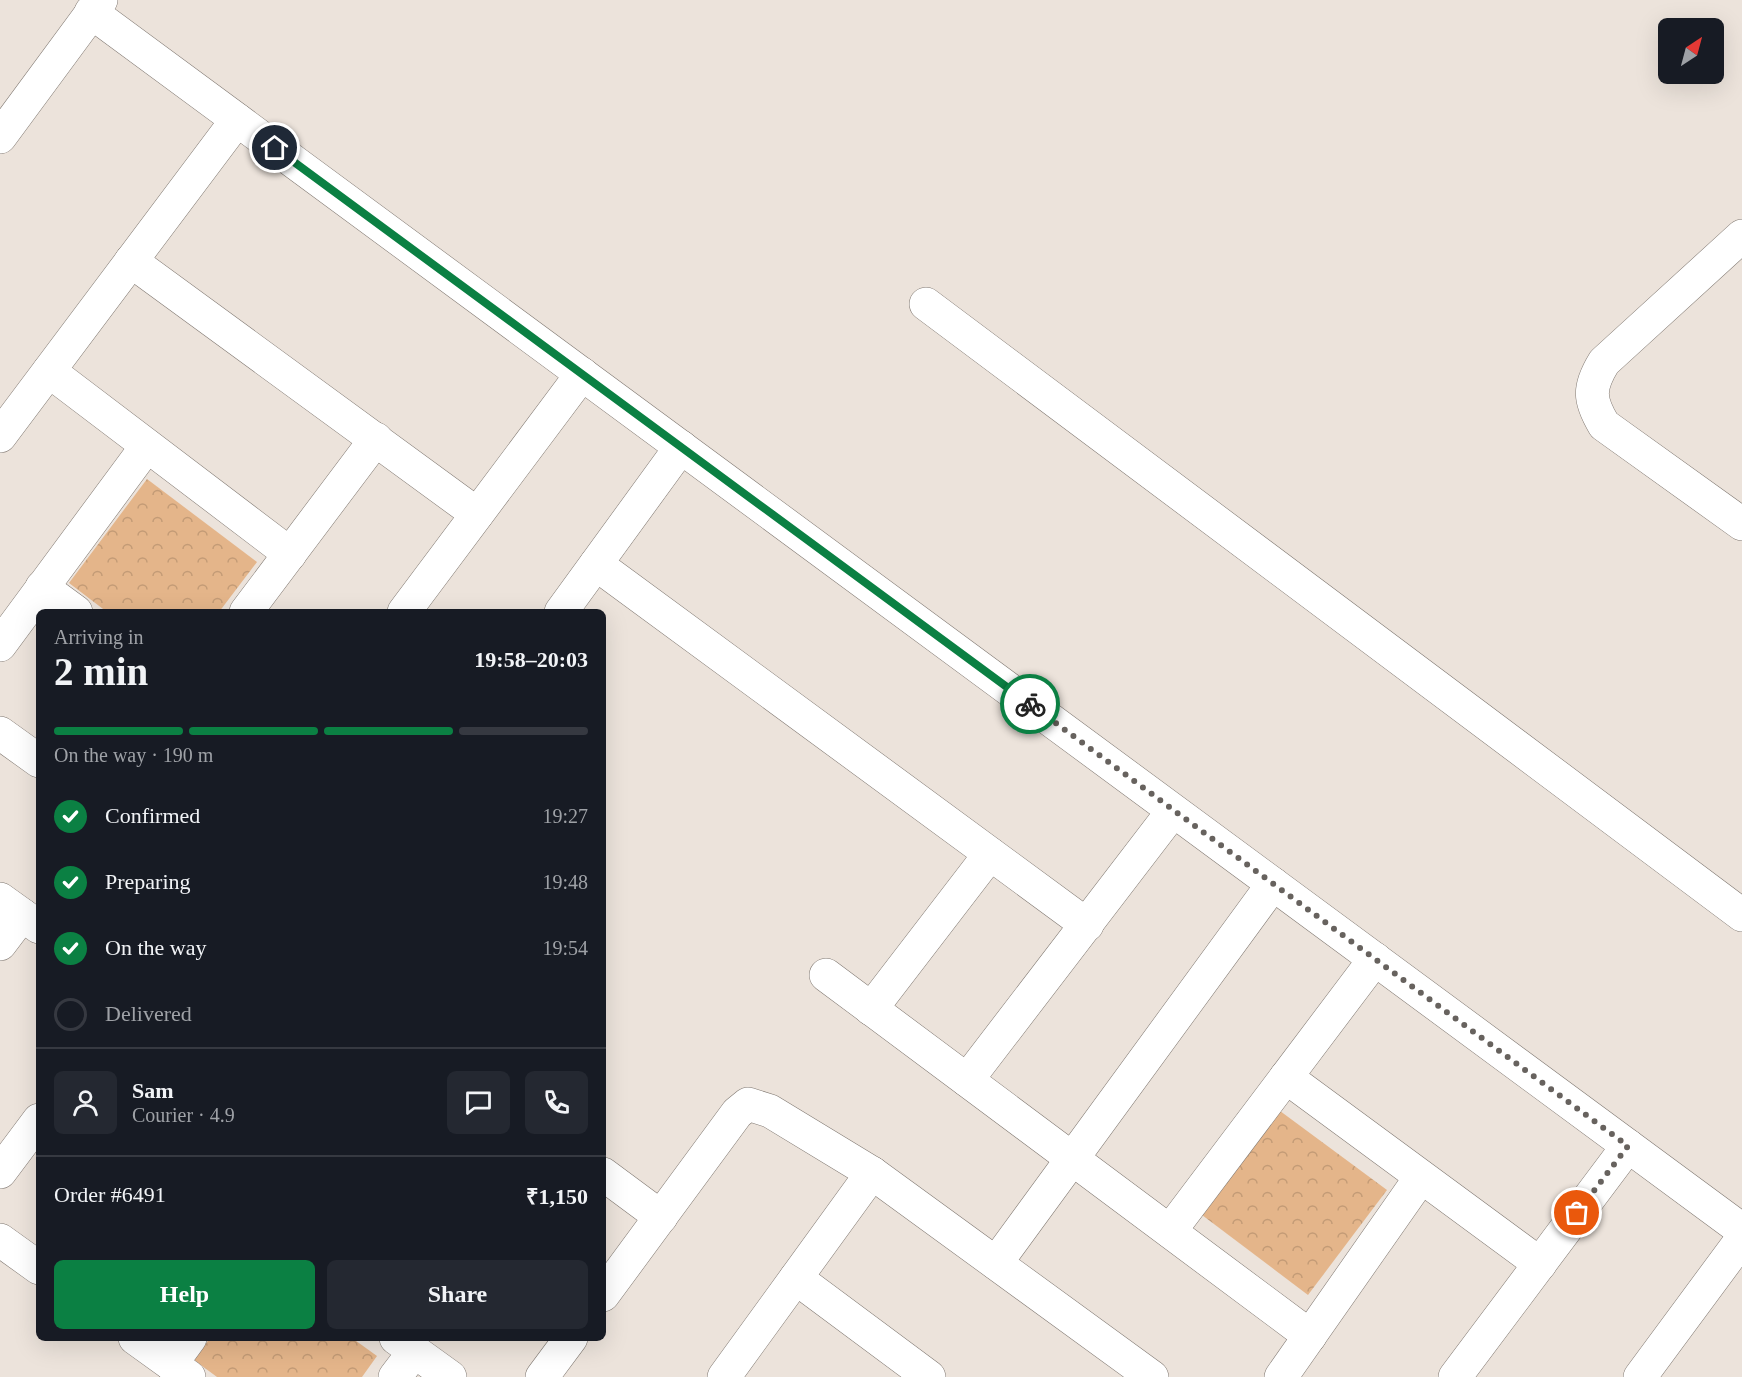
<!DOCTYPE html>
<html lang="en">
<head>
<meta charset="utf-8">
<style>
	:root { --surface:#171b24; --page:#242831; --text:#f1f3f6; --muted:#9ea1a6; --line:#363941; --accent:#0b8043 }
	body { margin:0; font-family:"Times New Roman",serif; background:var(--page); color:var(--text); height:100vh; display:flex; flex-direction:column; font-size:22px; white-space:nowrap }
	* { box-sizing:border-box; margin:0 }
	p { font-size:20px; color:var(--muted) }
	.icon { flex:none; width:33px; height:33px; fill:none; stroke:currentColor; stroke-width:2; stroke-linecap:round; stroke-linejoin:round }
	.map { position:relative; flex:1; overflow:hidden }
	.side { position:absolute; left:36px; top:609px; width:570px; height:732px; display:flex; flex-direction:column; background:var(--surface); border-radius:9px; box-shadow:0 6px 24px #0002 }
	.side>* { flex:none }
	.needle { width:39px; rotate:36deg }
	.buttons { position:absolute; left:1658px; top:18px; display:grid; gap:12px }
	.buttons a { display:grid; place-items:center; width:66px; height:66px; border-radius:9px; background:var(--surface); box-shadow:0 6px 24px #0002; font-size:30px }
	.pin { position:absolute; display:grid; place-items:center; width:51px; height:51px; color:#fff; margin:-26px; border:3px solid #fff; border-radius:50%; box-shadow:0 2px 6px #0007 }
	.courier { position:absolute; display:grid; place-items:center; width:60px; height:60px; margin:-30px; border:4px solid #0b8043; border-radius:50%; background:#fff; color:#222; box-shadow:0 2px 8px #0007 }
	.summary em { font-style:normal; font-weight:600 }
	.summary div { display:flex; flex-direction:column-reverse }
	.summary { display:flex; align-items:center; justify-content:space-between; height:102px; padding:0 18px }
	h1 { font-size:39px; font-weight:600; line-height:45px }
	.bar { display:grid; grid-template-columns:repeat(4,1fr); gap:9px 6px; align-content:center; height:72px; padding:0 18px }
	.bar i { height:8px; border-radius:4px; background:var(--line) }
	.bar .on { background:var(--accent) }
	.bar p { grid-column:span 4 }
	.line { display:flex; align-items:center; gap:15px; padding:0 18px; border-top:2px solid var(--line) }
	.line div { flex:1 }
	.round { display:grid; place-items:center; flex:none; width:63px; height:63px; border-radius:9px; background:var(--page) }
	ol { padding:0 18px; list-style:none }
	li { display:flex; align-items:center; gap:18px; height:66px }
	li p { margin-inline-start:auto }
	li .icon { padding:6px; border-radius:50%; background:var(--accent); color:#fff; stroke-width:4 }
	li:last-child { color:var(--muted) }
	li i { width:33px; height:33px; border:3px solid var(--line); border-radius:50% }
	.primary-button { display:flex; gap:12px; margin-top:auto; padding:12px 18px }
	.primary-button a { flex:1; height:69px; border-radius:9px; background:var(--accent); color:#fff; font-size:24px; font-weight:600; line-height:69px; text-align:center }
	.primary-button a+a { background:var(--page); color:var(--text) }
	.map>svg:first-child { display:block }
</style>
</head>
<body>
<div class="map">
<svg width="1742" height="1377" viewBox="0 0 1742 1377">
	<defs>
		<pattern id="park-crowns" width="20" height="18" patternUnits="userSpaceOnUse" patternTransform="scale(1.5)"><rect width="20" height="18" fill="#e4b58a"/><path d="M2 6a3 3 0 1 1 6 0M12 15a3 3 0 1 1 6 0" fill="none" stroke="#c39b76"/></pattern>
	</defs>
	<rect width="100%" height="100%" fill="#ece3db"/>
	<g fill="url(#park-crowns)">
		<polygon points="147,479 257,562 219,612 107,612 69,583"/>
		<polygon points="1276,1108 1387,1190 1308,1295 1198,1212"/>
		<polygon points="210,1338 352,1338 377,1356 362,1377 217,1377 194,1360"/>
	</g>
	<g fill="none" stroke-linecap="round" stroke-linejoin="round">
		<g stroke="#817972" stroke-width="34">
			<g id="minor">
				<polyline points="91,12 1742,1230"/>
				<polyline points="0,137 101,0"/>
				<path d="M1742 236 1604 362C1588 388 1589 400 1604 425L1742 524"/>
				<polyline points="131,261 477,514"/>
				<polyline points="926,304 1742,915"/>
				<polyline points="49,371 290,554"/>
				<polyline points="0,436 237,120"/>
				<polyline points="596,564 1087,925"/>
				<polyline points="42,587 76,612"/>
				<polyline points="246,612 376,439"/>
				<polyline points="404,612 582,374"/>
				<polyline points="561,612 681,447"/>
				<polyline points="0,645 147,446"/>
				<polyline points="0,733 39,761"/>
				<polyline points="0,899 39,927"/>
				<polyline points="0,944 22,915"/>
				<polyline points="826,975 1310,1336"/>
				<polyline points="871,1009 990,854"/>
				<polyline points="1286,1077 1540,1264"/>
				<polyline points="967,1080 1173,811"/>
				<polyline points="0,1172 39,1120"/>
				<polyline points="603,1174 661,1217"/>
				<polyline points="1170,1231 1375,959"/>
				<polyline points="0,1240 39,1268"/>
				<polyline points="996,1263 1273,884"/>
				<polyline points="796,1278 929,1377"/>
				<polyline points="603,1295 737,1113 748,1104 770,1111 872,1173 1152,1377"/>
				<polyline points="135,1338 189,1377"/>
				<polyline points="396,1338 450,1377"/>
				<polyline points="171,1364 190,1338"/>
				<polyline points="395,1377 414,1352"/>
				<polyline points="542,1377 571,1338"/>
				<polyline points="724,1377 872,1173"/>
				<polyline points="1281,1377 1421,1177"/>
				<polyline points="1455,1377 1628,1146"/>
				<polyline points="1640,1377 1742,1239"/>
			</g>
		</g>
		<use href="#minor" stroke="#fff" stroke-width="33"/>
	</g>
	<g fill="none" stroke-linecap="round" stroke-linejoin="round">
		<polyline stroke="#67625e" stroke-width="6" stroke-dasharray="0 10.8" points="1030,704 1628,1146 1577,1213"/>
		<polyline stroke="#0b8043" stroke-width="8" points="275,148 1030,704"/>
	</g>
</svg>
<div class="buttons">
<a><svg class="needle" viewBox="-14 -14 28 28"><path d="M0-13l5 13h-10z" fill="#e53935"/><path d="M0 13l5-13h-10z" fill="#9ea1a6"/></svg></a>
</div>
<div class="pin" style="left:1577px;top:1213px;background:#ea580c"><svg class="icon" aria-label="bag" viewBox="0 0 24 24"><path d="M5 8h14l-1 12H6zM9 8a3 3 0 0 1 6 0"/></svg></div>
<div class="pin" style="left:275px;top:148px;background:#1f2937"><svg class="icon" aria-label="home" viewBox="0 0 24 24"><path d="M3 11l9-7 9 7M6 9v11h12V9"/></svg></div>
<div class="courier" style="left:1030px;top:704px"><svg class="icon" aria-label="bike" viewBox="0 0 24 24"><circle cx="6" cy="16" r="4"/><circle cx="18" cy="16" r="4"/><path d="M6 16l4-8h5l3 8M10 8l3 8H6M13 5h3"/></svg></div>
<section class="side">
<div class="summary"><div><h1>2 min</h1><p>Arriving in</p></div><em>19:58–20:03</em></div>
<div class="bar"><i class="on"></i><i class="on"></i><i class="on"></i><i></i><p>On the way · 190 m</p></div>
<ol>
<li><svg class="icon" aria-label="check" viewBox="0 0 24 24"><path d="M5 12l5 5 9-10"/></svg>Confirmed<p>19:27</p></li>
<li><svg class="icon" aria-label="check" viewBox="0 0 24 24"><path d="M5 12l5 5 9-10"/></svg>Preparing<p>19:48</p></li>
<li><svg class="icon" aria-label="check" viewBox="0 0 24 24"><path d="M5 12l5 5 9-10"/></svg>On the way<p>19:54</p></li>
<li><i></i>Delivered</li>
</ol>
<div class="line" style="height:108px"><a class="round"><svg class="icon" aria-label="person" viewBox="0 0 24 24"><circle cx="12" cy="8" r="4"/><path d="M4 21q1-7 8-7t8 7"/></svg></a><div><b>Sam</b><p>Courier · 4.9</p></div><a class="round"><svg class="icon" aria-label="chat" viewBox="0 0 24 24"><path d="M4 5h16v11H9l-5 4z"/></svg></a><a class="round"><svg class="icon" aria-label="phone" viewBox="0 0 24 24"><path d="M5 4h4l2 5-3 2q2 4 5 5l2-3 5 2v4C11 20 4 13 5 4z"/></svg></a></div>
<div class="line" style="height:78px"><div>Order #6491</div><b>₹1,150</b></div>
<div class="primary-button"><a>Help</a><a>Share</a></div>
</section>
</div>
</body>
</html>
